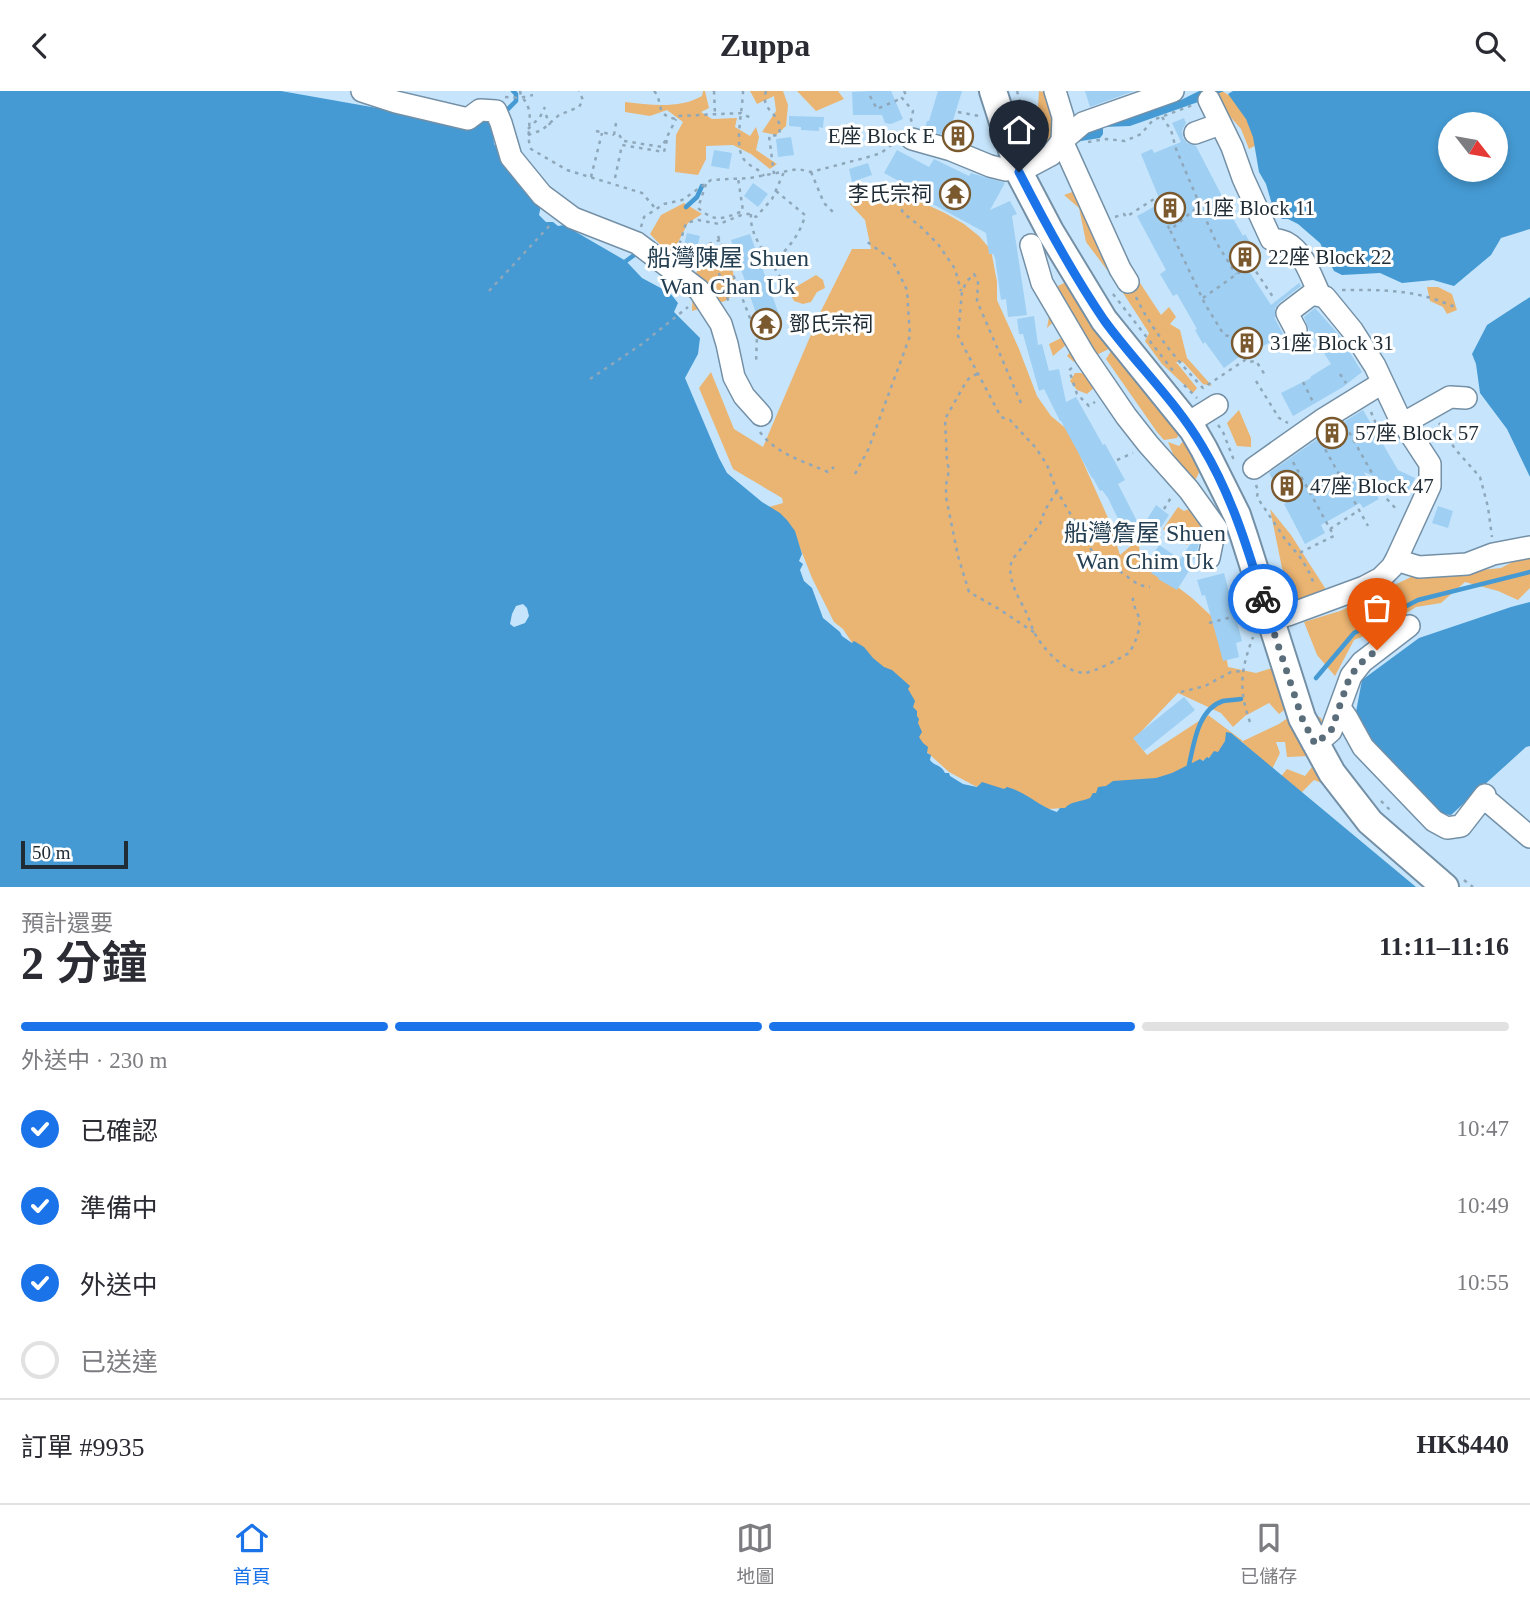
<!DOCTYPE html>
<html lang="zh-TW">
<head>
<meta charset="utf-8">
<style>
	:root { --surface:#fff; --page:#f7f7f7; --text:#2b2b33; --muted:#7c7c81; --line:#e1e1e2; --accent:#1a73e8 }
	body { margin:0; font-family:"Times New Roman","Noto Sans TC",serif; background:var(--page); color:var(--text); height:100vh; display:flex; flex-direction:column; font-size:26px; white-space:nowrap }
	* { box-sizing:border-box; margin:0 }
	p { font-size:23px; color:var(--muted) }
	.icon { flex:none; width:38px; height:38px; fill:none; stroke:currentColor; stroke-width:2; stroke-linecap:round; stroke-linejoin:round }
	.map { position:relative; height:796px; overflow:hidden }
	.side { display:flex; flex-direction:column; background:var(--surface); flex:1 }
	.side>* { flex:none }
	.needle { width:46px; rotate:121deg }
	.controls { position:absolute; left:1438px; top:21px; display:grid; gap:14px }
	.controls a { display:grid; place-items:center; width:70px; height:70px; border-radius:50%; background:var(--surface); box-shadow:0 4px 10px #0003; font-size:35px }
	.scale { position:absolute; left:21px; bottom:18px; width:107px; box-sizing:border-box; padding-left:7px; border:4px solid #202c35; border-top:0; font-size:19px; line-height:24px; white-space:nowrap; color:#202c35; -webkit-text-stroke:5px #fff; paint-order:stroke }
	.pin { position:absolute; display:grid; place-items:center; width:60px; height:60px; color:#fff; margin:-72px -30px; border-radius:50% 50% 50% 0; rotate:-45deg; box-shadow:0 0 7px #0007 }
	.pin .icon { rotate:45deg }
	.courier { position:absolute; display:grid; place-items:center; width:70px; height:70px; margin:-35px; border:5px solid #1a73e8; border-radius:50%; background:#fff; color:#222; box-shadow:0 2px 9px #0007 }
	.summary em { font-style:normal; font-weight:600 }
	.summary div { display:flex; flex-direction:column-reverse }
	.summary { display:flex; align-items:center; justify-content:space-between; height:119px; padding:0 21px }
	h1 { font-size:46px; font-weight:600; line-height:52px }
	.bar { display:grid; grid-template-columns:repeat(4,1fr); gap:10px 7px; align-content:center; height:84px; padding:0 21px }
	.bar i { height:9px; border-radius:5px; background:var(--line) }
	.bar .current { background:var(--accent) }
	.bar p { grid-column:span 4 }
	.line { display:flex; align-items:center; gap:18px; padding:0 21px; border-top:2px solid var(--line) }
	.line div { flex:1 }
	ol { padding:0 21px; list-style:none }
	li { display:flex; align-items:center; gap:21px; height:77px }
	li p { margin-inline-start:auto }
	li .icon { padding:7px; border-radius:50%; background:var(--accent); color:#fff; stroke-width:4 }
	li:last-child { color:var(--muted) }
	li i { width:38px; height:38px; border:4px solid var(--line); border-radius:50% }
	header { display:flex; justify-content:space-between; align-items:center; height:91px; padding:0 21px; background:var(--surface); font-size:32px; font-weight:600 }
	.tab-bar { display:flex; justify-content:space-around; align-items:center; height:98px; border-top:2px solid var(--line); background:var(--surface); font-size:19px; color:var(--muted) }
	.tab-bar a { display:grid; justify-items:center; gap:4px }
	.tab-bar .current { color:var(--accent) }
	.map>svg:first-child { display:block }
</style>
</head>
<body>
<header><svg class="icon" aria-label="back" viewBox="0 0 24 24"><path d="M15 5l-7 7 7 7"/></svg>Zuppa<svg class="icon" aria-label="search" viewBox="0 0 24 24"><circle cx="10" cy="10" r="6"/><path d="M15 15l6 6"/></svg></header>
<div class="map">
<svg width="1530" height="796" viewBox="0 0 1530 796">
	<rect width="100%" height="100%" fill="#c6e5fc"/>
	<g fill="#eab472">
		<path d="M703 0H705L709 17 701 21 712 28 737 27 735 36 750 45 756 36 759 46 756 59 777 73 770 78 751 63 733 54 706 55V68L698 84 675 81 676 44 683 31 667 19 650 25 625 21V11C650 14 680 18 702 5Z"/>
		<polygon points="750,0 783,0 788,14 786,35 776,44 762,41 776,20 774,5 757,13"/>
		<polygon points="797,0 838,0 844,8 816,20"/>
		<polygon points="1039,0 1061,5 1072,29 1045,58 1036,46"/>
		<polygon points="1208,0 1222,0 1248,16 1260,52 1249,58 1241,38 1227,22 1205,27"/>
		<polygon points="1089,95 1104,114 1127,172 1161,224 1169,216 1176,226 1170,233 1180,239 1187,267 1212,295 1203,293 1183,271 1176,271 1197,297 1193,302 1162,273 1145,250 1149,242 1114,188 1086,151 1079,117 1064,104"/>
		<polygon points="890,97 945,122 964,133 979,145 991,159 997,191 997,209 1019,258 1037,305 1051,325 1069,340 1109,429 1120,464 1138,449 1141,468 1192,507 1221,534 1228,576 1256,582 1281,574 1299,608 1279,623 1269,612 1245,625 1233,636 1221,622 1178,602 1134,648 1147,664 1208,624 1243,650 1279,633 1302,617 1321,627 1335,663 1324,693 1314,689 1299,704 1277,690 1287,678 1305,685 1312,676 1309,665 1287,666 1285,651 1276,651 1280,662 1272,678 1241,650 1151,696 1096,715 1049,718 1008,709 973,694 949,681 919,654 843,538 834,531 812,487 797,449 769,416 783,412 782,407 733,378 699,297 711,281 734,338 763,356 821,220 852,158 871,158 865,129 850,113 864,101"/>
		<polygon points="684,112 702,123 688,132 671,165 650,143 661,124"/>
		<polygon points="704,169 732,173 736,202 725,210 692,220 693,187"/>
		<polygon points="816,184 823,189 825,197 817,201 811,211 803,213 794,210 789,200"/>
		<polygon points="1066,191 1183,334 1177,347 1164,349 1157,341 1106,268 1111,260 1109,258 1094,265 1074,271 1067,265 1071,259 1068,252 1053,265 1049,253 1063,246 1056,228 1047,237 1054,197"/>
		<polygon points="1427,196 1438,196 1452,203 1457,219 1447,223 1443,216 1430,210"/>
		<polygon points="1075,282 1090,282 1097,294 1087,303 1077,299 1070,290"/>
		<polygon points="1239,319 1251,347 1251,356 1237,355 1227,332"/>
		<polygon points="1193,339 1205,368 1196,388 1183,387 1168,351 1179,355"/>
		<polygon points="1178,416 1184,420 1189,418 1204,426 1201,434 1187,454 1163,438"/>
		<polygon points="1270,418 1291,444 1325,497 1323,503 1312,504 1296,509 1282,477"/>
		<polygon points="1530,462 1530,497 1518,509 1498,500 1465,491 1441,512 1416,516 1381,538 1354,549 1335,585 1317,564 1304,531 1340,520 1411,486 1501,477"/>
	</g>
	<g fill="#459ad3" fill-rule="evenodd">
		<path d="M0 0H281L462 32 487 29 493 41 494 53 541 114 539 124 546 131H553L558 135 564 134 626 170 642 187 670 202 678 212 674 221 700 247 698 263 685 287 719 367 727 382 762 411 780 422 787 429 795 440 802 463 799 470 803 473 800 479 804 490 812 497 823 527 840 541 842 545 852 552 854 550 864 556 873 567 884 576 892 579 910 595 908 598 915 610 913 616 917 620V625L919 628 918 632 922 641 919 646 923 652 928 656 927 662 931 664 930 669C934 675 942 674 945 682H949L950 685 963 693 977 696 982 691 1004 698 1007 696C1026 701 1039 715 1057 721L1060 717H1065C1071 710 1081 711 1090 707L1093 702H1096L1098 696 1106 695 1113 690 1156 687 1172 682 1200 668 1203 670 1207 666 1209 667 1214 660 1218 661 1225 650 1226 641 1231 642 1416 796H0ZM523 513 527 517 529 525 525 532 514 536 510 533 512 523 516 515Z"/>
		<polygon points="1199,0 1224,0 1201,10 1130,35 1103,36 1103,43 1100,47 1081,50 1067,55 1076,41 1173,8 1181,9"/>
		<path d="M1233 0H1530V138L1501 147 1491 164 1454 195 1433 189 1402 192 1380 182 1342 184 1334 180 1320 152 1298 133 1288 128H1282L1273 117 1266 93 1259 81 1253 46 1246 28 1228 3ZM1451 33H1496V79H1451Z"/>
		<polygon points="1530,206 1530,386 1507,338 1480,302 1476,273 1472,263 1487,234"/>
		<polygon points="1530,511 1530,655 1526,656 1451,724 1441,723 1371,649 1355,626 1362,589 1419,547 1511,516"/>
	</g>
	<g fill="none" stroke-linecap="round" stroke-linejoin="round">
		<g stroke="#459ad3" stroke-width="4.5">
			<polyline points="505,21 516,10 516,3 513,0"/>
			<polyline points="686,116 697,106 702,95"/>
			<polyline points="626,170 637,162"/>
			<polyline points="1316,587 1354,542 1418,509 1530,481"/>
			<path d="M1189 674C1194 652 1198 618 1223 610 1229 609 1235 609 1241 608"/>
		</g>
	</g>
	<g fill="#9fcff2">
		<polygon points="872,0 891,0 903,28 891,33 885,32 882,24 853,24 852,1"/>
		<polygon points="938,0 962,0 951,36 971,41 968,52 925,38 927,30 929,30"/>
		<polygon points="1085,0 1134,0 1090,16"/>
		<polygon points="789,25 824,26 823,37 819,36 819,40 801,39 801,36 789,35"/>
		<polygon points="1184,27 1186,32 1182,39 1183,47 1187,52 1196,55 1223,107 1222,108 1243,145 1245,143 1258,165 1245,174 1271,214 1299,192 1301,195 1279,212 1275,217 1275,228 1283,243 1245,266 1243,263 1224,277 1205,251 1203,253 1195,239 1197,238 1177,203 1173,205 1160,183 1166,179 1137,125 1161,112 1141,63 1152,58 1154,62 1181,51 1172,32"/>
		<polygon points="791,46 794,64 778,66 776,48"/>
		<polygon points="714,59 732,62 729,78 711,75"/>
		<polygon points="897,59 929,76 934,68 969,85 971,82 1005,92 990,119 1010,110 1017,123 1012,125 1027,224 1008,226 1006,208 1001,209 995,167 993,163 989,163 986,142 914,103 906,98 908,95 884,82"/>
		<polygon points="868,72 872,84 852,91 849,78"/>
		<polygon points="753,92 768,103 758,116 744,105"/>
		<polygon points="687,142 700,145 696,161 683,158"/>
		<polygon points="750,143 781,229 761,237 731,149"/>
		<polygon points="1315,217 1339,244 1362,281 1343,296 1293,325 1281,302 1311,287 1310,286 1331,273 1309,239 1304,226"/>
		<polygon points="1034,225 1038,254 1042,253 1049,280 1059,278 1066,311 1076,306 1103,354 1105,353 1125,389 1118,393 1140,436 1129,451 1118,443 1122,436 1108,407 1102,399 1100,400 1093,387 1092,387 1061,330 1060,330 1044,298 1039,300 1023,243 1019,243 1017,228"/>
		<polygon points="1363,319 1398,379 1415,387 1408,401 1364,381 1379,408 1363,417 1360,412 1321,434 1325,442 1305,453 1284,413 1286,412 1269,382 1329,340"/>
		<polygon points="1156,414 1169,424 1159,439 1146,430"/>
		<polygon points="1438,415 1453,420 1448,437 1432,432"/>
		<polygon points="1199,441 1201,442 1196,465 1190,474 1192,475 1177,499 1158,488 1159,487 1151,482 1153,479 1146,475 1159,454 1180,468"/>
		<polygon points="1224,482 1242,550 1236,552 1239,566 1223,570 1205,504 1202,505 1197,489"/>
		<polygon points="1184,606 1195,619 1144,660 1133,647"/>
	</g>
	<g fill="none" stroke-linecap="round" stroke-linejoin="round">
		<g stroke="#7490a6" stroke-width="24">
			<g id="minor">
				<polyline points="362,0 396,11 468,28 480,19 496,20 501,32 511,66 542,104 573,127 637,152 699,199 721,233 727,253 734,286 744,305 761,324"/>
				<polyline points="1055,0 1063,26 1062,50 1120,178 1128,191"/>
				<path d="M1209 9 1232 56 1243 87 1271 148C1276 149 1282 149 1287 152 1304 161 1312 188 1320 204"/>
				<polyline points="1195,42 1220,33"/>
				<polyline points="912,48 951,59 990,75 1006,79"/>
				<polyline points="1019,81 1051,64 1062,50 1083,32 1173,0"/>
				<polyline points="1031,154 1042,192 1085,265 1126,325 1148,353 1189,399 1217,438 1213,447 1209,467"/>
				<polyline points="1188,332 1217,314"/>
				<polyline points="1404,332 1450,306 1466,307"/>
				<polyline points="1254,377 1322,329 1382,292"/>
				<polyline points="1396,469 1419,476 1467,473 1493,463 1530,456"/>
				<polyline points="1270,529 1288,524 1364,496 1381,487 1392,476 1396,469 1430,395 1430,373 1398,324 1375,275 1352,239 1325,206 1312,203 1287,222 1296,239"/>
				<polyline points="1340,617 1347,627 1363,656 1434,730 1447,737 1461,735 1485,704"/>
				<polyline points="1316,653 1331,640 1351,585 1362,571 1409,535"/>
				<polyline points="1490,712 1530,746"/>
			</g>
		</g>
		<g stroke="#7490a6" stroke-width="30">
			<polyline id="major" points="993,0 1019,81 1050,140 1104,229 1193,339 1204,358 1237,424 1244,445 1302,627 1332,682 1370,731 1445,796"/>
		</g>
		<g stroke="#8fa7ba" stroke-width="2.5" stroke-dasharray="3.5 5" stroke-linecap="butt">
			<path d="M520 0C521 7 526 9 528 16 533 28 525 43 531 58L567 79 642 102 656 118"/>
			<path d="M654 0C664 11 654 24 676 28L679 25 741 22 753 28"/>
			<polyline points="714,0 715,23"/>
			<path d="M743 0C743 17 734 53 743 67 747 75 759 77 764 85"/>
			<path d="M766 0C761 18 774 19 779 32 780 36 780 40 779 44L769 45 774 83"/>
			<polyline points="904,0 906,4 902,7 913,20 911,29 912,31"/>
			<polyline points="1017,0 1033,53"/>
			<polyline points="870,5 877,18 902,7"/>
			<polyline points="505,6 519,7 533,4"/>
			<polyline points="958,21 979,25"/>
			<polyline points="546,24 550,34"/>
			<polyline points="1162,26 1171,39 1176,58 1200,114 1170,139 1205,213 1224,244 1228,245 1245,269"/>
			<polyline points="616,32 614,44 620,45 623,51"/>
			<polyline points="528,38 540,26 545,16"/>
			<polyline points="596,40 614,44"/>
			<polyline points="528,44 542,39 559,24 579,16 583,9 579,0"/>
			<polyline points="624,50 662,56 676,28"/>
			<polyline points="1088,51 1106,48 1125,50 1141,43 1153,29 1193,14"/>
			<polyline points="811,81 824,112 835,123"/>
			<polyline points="591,86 602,42"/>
			<polyline points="615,87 622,54 664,61 667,49 666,47"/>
			<path d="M706 93 698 117C716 132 722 128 743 120L738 87"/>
			<path d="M776 100 805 124C802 139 792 152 782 163"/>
			<polyline points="885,100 899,111 903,122 920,135 938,153 955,178 961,200"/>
			<polyline points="1200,115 1216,151 1236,183"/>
			<path d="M751 123C749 146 769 166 780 186"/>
			<polyline points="1115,126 1124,123 1126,126 1154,108 1170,139"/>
			<polyline points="641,136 644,126 664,113 682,109 711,89 750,87 798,78 811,81 872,65 881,62 895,51"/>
			<polyline points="718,145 757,245 756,272"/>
			<polyline points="720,149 709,153 729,212"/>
			<polyline points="677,161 686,132 698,129 719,133 744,123 751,123 756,126 772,108 784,81"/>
			<polyline points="722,191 733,185"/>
			<path d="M1342 199C1381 199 1415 198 1452 215L1456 214"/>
			<polyline points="489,200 552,132"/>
			<polyline points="1113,203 1174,281"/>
			<path d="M1136 206C1152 240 1177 269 1203 297L1245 269 1247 271 1256 270 1265 284"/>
			<polyline points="1203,207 1251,173 1275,209"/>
			<polyline points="1072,277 1069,279 1077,303 1089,315 1095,311"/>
			<polyline points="977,283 970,286 966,291 945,328 947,370 949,379 946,394 946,406 958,465 969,501 999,518 1035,542"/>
			<polyline points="1340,283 1346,292"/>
			<polyline points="590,288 642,253 688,216"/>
			<polyline points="1256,290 1279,327 1288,332"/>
			<polyline points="1303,291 1314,313"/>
			<polyline points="1184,294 1197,307"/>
			<polyline points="1021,312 977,210 978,190 974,183 967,190 962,200 958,245 1001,326 1010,329 1036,357 1047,374 1057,400 1099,472 1104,469 1139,494 1150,496"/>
			<polyline points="1371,321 1380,342 1388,339"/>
			<polyline points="1439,332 1455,358 1480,386 1488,416 1492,446"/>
			<polyline points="1218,334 1223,341 1235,372"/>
			<polyline points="1345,334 1386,407 1398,420"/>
			<path d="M760 341C776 363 803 370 828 381L834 376"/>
			<polyline points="1321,351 1368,435"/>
			<polyline points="1117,369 1133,362"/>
			<polyline points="1293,371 1334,445 1299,462"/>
			<polyline points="855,383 868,359 910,245 907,199 892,169 866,150"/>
			<polyline points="1256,394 1258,400 1257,406 1285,448 1300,466 1308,479 1315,495"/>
			<path d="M1057 400 1045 419 1040 433 1012 469C1006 487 1018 505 1026 521 1029 527 1031 535 1034 541 1043 558 1064 581 1084 582 1092 582 1121 567 1129 562 1135 553 1141 538 1139 527 1136 517 1132 514 1133 504"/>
			<polyline points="1164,418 1172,405"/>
			<polyline points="1330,438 1358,420"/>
			<polyline points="1237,517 1244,512"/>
			<polyline points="1209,532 1247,522"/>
			<polyline points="1181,601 1205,595 1231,581 1243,580"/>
			<path d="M1250 631C1238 598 1241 578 1253 546"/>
			<polyline points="1381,710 1391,720"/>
			<polyline points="1464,789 1473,796"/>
		</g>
		<use href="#minor" stroke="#fff" stroke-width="21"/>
		<use href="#major" stroke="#fff" stroke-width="26"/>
	</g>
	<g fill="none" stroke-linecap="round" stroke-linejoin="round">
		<polyline stroke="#5a6d7b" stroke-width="7" stroke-dasharray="0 12.6" points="1263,508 1302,627 1315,653 1331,640 1350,585 1362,571 1377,559"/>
		<path stroke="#1a73e8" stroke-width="9" d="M1019 81C1045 132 1072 182 1104 229 1135 272 1175 309 1202 355 1231 403 1247 455 1263 508"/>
	</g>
	<defs>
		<g id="building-ring" transform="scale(1.575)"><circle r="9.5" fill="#fff" stroke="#7a592f" stroke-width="1.5"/><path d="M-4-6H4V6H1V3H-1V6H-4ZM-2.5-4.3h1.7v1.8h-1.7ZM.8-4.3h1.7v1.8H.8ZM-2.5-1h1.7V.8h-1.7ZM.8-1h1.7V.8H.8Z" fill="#7a592f"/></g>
		<g id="temple-ring" transform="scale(1.575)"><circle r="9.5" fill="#fff" stroke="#7a592f" stroke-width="1.5"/><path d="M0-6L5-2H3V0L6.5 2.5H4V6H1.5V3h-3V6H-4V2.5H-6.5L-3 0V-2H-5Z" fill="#7a592f"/></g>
	</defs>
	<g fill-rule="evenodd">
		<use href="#building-ring" x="958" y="45"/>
		<use href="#temple-ring" x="955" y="103"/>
		<use href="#building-ring" x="1170" y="117"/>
		<use href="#building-ring" x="1245" y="166"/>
		<use href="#temple-ring" x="766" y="233"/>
		<use href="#building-ring" x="1247" y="252"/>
		<use href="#building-ring" x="1332" y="342"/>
		<use href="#building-ring" x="1287" y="395"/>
	</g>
	<g text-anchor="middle" stroke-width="6" stroke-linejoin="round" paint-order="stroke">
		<g font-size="21" fill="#202c35" stroke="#fff" text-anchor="start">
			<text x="935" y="52" text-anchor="end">E座 Block E</text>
			<text x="932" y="110" text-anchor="end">李氏宗祠</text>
			<text x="1193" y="124">11座 Block 11</text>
			<text x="1268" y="173">22座 Block 22</text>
			<text x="789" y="240">鄧氏宗祠</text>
			<text x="1270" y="259">31座 Block 31</text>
			<text x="1355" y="349">57座 Block 57</text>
			<text x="1310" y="402">47座 Block 47</text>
		</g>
		<g font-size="24" fill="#264053" stroke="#fff">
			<text x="728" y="175">船灣陳屋 Shuen<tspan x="728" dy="28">Wan Chan Uk</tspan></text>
			<text x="1145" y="450">船灣詹屋 Shuen<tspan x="1145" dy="28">Wan Chim Uk</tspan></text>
		</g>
	</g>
</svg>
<div class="controls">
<a><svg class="needle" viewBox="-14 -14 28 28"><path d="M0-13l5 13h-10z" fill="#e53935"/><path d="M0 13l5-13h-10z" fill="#7c7c81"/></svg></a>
</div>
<div class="scale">50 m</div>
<div class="pin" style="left:1377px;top:559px;background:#ea580c"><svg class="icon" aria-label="bag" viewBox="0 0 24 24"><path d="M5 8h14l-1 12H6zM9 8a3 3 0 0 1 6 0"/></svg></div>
<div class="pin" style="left:1019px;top:81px;background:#1f2937"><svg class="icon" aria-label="home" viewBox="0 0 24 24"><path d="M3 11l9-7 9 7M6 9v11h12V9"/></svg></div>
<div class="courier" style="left:1263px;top:508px"><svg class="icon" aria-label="bike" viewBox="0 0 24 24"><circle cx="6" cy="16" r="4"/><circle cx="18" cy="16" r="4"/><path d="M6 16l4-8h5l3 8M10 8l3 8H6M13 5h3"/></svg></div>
</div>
<section class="side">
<div class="summary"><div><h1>2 分鐘</h1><p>預計還要</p></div><em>11:11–11:16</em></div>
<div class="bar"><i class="current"></i><i class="current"></i><i class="current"></i><i></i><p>外送中 · 230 m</p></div>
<ol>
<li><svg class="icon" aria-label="check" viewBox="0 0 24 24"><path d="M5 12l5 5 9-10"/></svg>已確認<p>10:47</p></li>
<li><svg class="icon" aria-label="check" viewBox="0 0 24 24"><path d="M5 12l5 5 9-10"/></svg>準備中<p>10:49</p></li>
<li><svg class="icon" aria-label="check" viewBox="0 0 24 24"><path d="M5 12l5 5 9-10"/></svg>外送中<p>10:55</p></li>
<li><i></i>已送達</li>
</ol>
<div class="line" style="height:91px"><div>訂單 #9935</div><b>HK$440</b></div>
</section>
<nav class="tab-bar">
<a class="current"><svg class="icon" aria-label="home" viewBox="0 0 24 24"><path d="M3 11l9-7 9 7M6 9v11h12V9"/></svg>首頁</a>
<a><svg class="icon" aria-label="map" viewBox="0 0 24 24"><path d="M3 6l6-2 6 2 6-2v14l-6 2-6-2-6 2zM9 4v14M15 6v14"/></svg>地圖</a>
<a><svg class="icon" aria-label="saved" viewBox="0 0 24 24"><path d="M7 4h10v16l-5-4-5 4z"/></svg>已儲存</a>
</nav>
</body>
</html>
